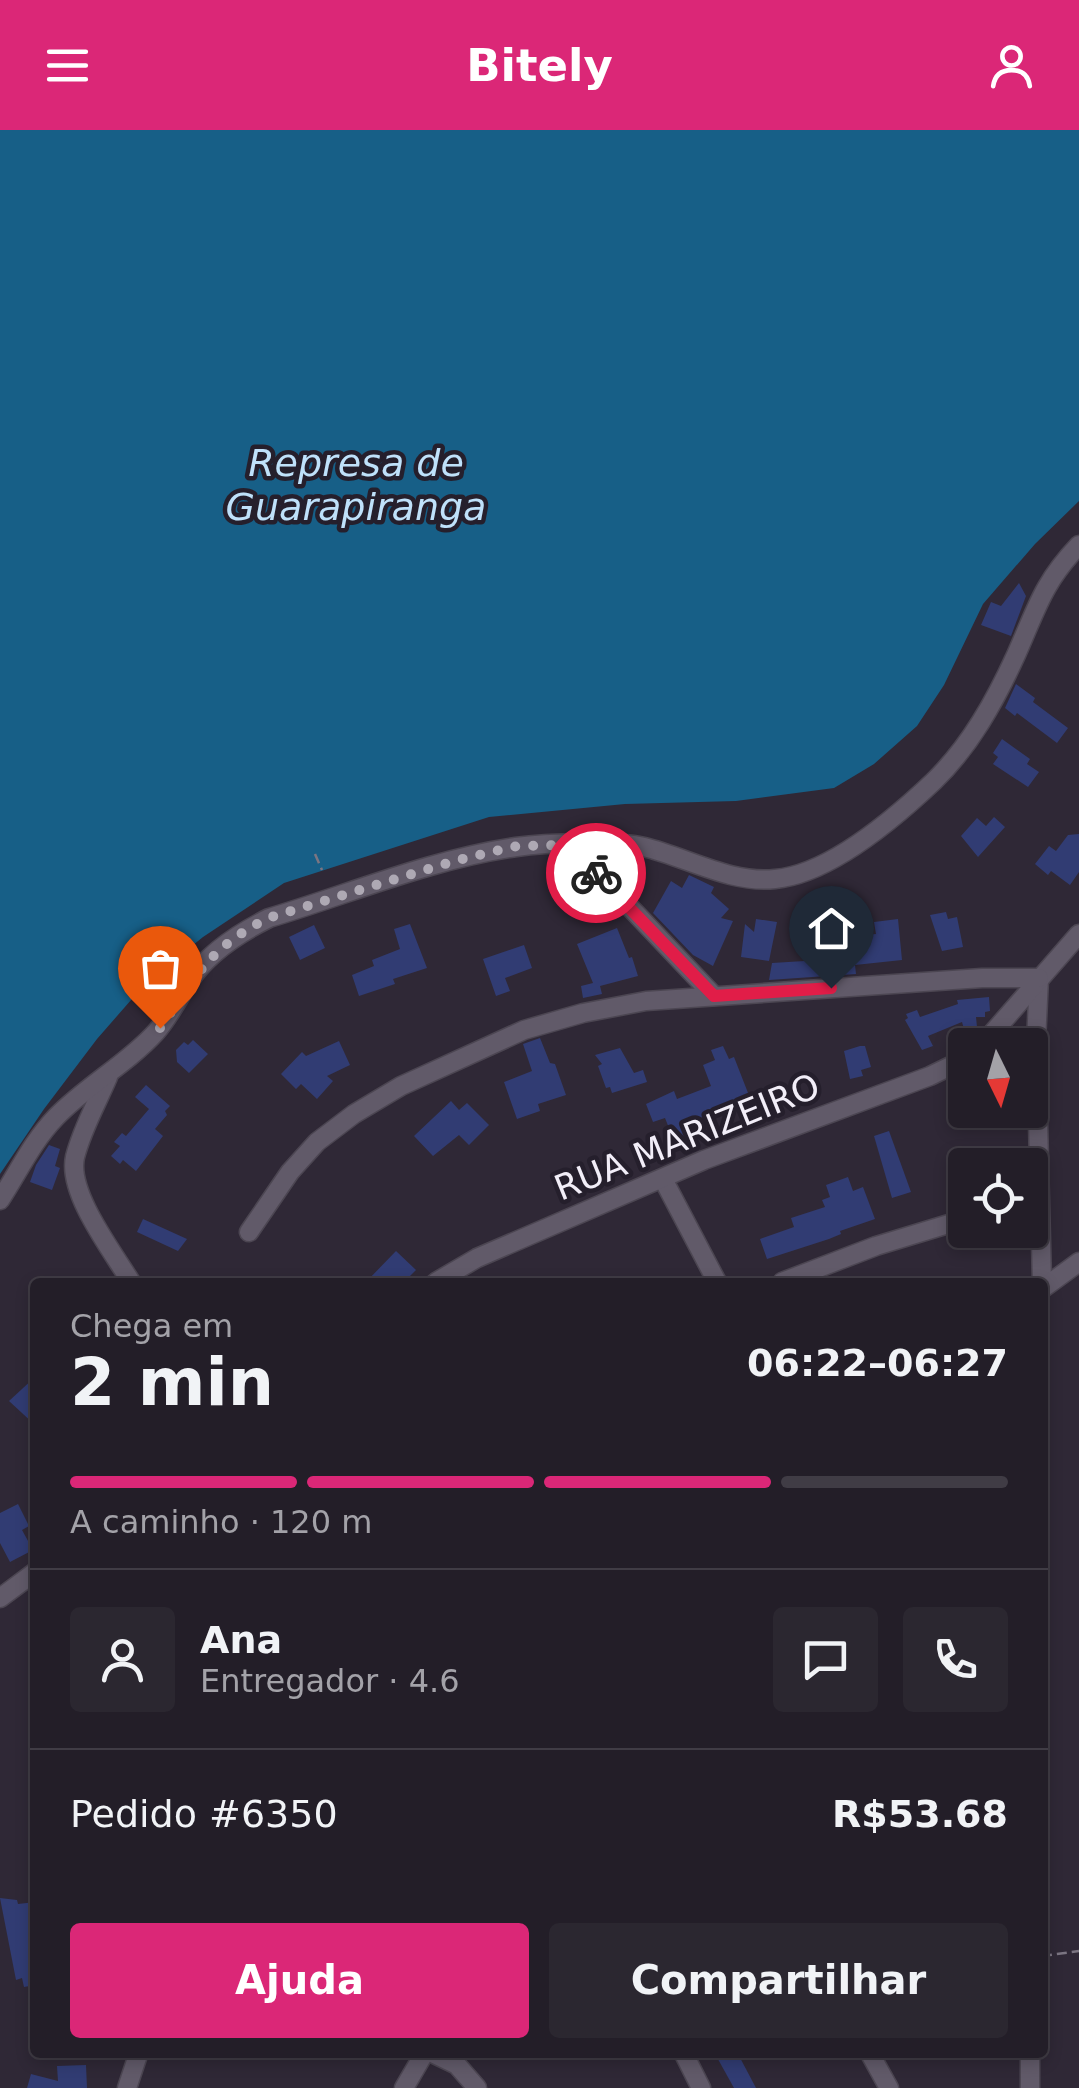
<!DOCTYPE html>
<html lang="pt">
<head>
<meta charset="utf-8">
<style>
	:root { --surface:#231e28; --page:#2b2730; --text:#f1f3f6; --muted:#a3a2a8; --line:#403c45; --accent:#db2777 }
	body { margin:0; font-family:"DejaVu Sans",sans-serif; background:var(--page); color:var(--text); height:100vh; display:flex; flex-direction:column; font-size:38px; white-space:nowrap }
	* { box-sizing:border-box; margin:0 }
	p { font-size:32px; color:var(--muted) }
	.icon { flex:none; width:55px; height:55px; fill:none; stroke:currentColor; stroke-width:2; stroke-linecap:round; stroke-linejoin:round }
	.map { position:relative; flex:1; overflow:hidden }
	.panel { position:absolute; left:30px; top:1148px; width:1018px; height:780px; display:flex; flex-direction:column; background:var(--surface); border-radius:10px; box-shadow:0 5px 15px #0003,0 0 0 2px var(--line) }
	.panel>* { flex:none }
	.needle { width:65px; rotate:175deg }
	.controls { position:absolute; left:948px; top:898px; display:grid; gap:20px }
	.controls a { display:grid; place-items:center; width:100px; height:100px; border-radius:10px; background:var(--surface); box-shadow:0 5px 15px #0003,0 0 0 2px var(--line); font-size:50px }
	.pin { position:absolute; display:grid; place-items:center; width:85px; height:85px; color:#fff; margin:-102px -42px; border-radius:50% 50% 50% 0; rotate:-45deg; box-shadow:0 0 10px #0007 }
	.pin .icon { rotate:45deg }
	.courier { position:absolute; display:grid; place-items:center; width:100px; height:100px; margin:-50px; border:8px solid #e11d48; border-radius:50%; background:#fff; color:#222; box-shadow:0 2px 12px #0007 }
	.overview em { font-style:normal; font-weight:700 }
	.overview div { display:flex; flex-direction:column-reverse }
	.overview { display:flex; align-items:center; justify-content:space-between; height:170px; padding:0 40px }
	h1 { font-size:65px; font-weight:700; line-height:75px }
	.bar { display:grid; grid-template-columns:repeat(4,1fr); gap:15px 10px; align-content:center; height:120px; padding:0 40px }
	.bar i { height:12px; border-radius:8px; background:var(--line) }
	.bar .current { background:var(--accent) }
	.bar p { grid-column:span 4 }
	.line { display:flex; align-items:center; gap:25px; padding:0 40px; border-top:2px solid var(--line) }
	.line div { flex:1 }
	.round { display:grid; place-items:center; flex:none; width:105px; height:105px; border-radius:10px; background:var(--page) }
	.primary-button { display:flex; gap:20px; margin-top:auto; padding:20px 40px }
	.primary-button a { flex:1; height:115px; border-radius:10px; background:var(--accent); color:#fff; font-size:40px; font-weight:700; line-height:115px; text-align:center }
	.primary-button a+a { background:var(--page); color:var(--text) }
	header { display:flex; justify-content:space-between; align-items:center; height:130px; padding:0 40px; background:var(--accent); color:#fff; font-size:45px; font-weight:700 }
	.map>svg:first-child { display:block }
</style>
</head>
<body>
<header><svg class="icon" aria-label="menu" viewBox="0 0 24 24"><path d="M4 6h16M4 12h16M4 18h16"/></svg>Bitely<svg class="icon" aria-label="person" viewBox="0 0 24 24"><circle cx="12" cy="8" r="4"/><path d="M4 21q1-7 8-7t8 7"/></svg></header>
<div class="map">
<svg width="1079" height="1958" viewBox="0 0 1079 1958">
	<rect width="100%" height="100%" fill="#2f2836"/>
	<polygon fill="#175f87" points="0,0 1079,0 1079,371 1035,414 983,474 944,555 917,596 874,634 834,658 736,671 625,674 489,687 284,753 203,807 145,854 97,909 44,979 0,1044"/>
	<g fill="#313c73">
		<polygon points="1019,453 1026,466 1011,506 981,495 991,472 1001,476"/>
		<polygon points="1016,554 1035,568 1033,572 1068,598 1057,613 1017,583 1015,586 1005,578"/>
		<polygon points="1002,609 1030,629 1027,634 1039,642 1028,657 993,634 998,627 993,623"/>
		<polygon points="994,687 1005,697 978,727 961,706 977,688 986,696"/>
		<polygon points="1079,704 1079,742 1070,755 1051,741 1048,745 1035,734 1049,716 1056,721 1068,705"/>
		<polygon points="689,745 714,757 711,763 729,779 721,788 733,791 713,836 693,825 653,783 671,751 682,758"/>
		<polygon points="946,782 948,789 957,787 963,817 942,821 930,785"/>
		<polygon points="756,789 777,792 769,831 741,827 745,794 754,802"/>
		<polygon points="898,789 902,830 855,835 856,844 769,850 772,833 853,828 851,806 876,804 874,792"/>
		<polygon points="410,794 427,838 393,849 395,854 359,866 352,845 374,836 372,830 400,819 394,799"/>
		<polygon points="314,795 325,818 300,830 289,807"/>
		<polygon points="617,798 629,828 632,827 638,846 600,856 602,864 583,868 581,856 593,853 577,814"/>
		<polygon points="524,815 532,838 505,848 510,861 496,866 483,829"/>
		<polygon points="989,867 990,881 985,882 985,887 976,887 977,897 964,899 962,892 928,906 933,916 922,920 905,890 908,888 906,884 917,880 920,887 958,874 957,870"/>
		<polygon points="540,908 550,933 555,934 566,965 538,974 540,981 517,989 504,952 532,941 523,914"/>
		<polygon points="193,910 208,924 189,943 177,932 176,920 184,912 188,915"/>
		<polygon points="339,911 350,935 327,946 333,951 317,969 301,954 296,959 281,944 302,922 306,926"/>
		<polygon points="723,916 729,929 734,927 750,968 688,993 693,1006 675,1013 665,988 653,992 646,974 674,961 677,969 711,956 703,935 715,930 711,920"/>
		<polygon points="860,916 865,916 871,937 861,940 863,946 850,949 844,921"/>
		<polygon points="620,918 634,943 643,940 647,952 612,963 610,957 606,958 598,936 602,934 595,925"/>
		<polygon points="146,955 170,976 165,981 167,985 155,999 163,1006 136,1041 123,1030 120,1034 111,1026 120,1016 114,1012 122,1003 126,1006 149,979 135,967"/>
		<polygon points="451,971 459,980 467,973 489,995 469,1015 459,1005 433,1026 414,1006"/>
		<polygon points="889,1001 911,1062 892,1068 874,1006"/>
		<polygon points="49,1015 60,1019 55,1036 60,1038 52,1060 30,1052 36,1035"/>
		<polygon points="848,1047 853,1061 863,1057 875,1089 840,1101 841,1104 829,1109 767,1129 760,1109 794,1097 791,1088 825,1077 822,1070 830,1067 826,1055"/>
		<polygon points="143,1089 187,1109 178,1121 137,1102"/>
		<polygon points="396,1121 416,1140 404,1152 366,1152"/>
		<polygon points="35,1247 35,1295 9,1271"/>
		<polygon points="18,1374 29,1396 22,1400 33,1420 10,1432 0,1413 0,1383"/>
		<polygon points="0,1768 17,1770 18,1774 35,1772 35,1855 24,1857 22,1848 16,1850"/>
		<polygon points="714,1922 737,1922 756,1958 734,1958"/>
		<polygon points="86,1935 87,1958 27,1958 31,1944 58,1951 57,1936"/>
	</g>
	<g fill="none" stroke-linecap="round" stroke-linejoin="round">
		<g stroke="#4c4652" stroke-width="21">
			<g id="minor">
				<polyline points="571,715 714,866"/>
				<polyline points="1039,848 1036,912 1042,1152"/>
				<polyline points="982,915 1079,804"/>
				<path d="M108 947C97 973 82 999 75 1027 67 1063 113 1122 131 1152"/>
				<polyline points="663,1049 717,1152"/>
				<path d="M0 1070C19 1041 32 1012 56 987 87 955 127 934 156 902 170 886 179 867 190 850 209 822 239 803 269 788 349 764 432 729 516 717 545 713 616 710 644 717 686 727 731 754 775 749 830 744 895 688 934 651 970 616 995 571 1016 525 1037 478 1042 454 1079 415"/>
				<polyline points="249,1102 290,1042 317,1012 354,984 401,956 524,900 583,883 646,871 982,848 1039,848"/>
				<polyline points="436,1152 477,1128 704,1030 930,946 965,929"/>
				<polyline points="782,1152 876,1116 965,1089"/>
				<polyline points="1042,1159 1079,1132"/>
				<polyline points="0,1468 35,1442"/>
				<polyline points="430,1922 457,1935 477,1958"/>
				<polyline points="683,1922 701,1958"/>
				<polyline points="869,1922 889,1958"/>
				<polyline points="127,1958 139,1922"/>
				<polyline points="404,1958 425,1922"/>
				<polyline points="1030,1958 1030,1922"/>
			</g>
		</g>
		<g stroke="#7b7582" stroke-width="2.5" stroke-dasharray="10 5" stroke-linecap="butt">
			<polyline points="315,724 322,740"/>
			<polyline points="1042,1826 1079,1821"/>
		</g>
		<use href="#minor" stroke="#615a69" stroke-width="18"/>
	</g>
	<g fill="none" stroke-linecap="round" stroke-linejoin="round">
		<path stroke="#aea9b4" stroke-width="10" stroke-dasharray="0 18" d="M160 898C197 845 208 819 268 788L458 730 517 716 571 715 596 743"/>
		<polyline stroke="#e11d48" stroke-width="12" points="596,743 714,866 831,858"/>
	</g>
	<g text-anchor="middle" stroke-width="9" stroke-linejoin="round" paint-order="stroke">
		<g font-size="35" fill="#f2eef8" stroke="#251f2c">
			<text transform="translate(687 1007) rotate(-22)" y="12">RUA MARIZEIRO</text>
		</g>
		<g font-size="38" font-style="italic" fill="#bfe1fa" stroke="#251f2c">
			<text x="356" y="346">Represa de<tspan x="356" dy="44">Guarapiranga</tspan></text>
		</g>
	</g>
</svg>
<div class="controls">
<a><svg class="needle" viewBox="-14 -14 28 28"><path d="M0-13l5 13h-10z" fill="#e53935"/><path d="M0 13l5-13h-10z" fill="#a3a2a8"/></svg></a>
<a><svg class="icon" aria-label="locate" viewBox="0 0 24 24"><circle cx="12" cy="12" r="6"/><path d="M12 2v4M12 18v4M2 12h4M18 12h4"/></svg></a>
</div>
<div class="pin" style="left:160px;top:898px;background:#ea580c"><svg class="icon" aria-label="bag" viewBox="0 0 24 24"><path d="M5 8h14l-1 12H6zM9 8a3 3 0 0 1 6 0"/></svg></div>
<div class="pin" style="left:831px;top:858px;background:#1f2937"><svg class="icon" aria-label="home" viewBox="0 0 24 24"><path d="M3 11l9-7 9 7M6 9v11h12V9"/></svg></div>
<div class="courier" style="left:596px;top:743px"><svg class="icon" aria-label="bike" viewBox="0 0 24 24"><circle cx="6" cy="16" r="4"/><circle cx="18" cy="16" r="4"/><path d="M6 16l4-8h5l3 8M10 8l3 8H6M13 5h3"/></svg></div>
<section class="panel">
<div class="overview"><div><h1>2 min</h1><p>Chega em</p></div><em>06:22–06:27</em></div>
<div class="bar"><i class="current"></i><i class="current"></i><i class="current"></i><i></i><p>A caminho · 120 m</p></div>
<div class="line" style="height:180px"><a class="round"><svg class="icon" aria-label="person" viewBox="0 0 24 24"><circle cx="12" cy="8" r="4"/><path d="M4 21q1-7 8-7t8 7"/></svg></a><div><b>Ana</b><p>Entregador · 4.6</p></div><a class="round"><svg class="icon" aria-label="chat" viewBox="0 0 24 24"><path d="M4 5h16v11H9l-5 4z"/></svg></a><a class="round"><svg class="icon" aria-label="phone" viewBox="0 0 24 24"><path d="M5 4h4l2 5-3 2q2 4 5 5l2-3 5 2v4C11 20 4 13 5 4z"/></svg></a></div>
<div class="line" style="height:130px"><div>Pedido #6350</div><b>R$53.68</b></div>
<div class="primary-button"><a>Ajuda</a><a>Compartilhar</a></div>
</section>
</div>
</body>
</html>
